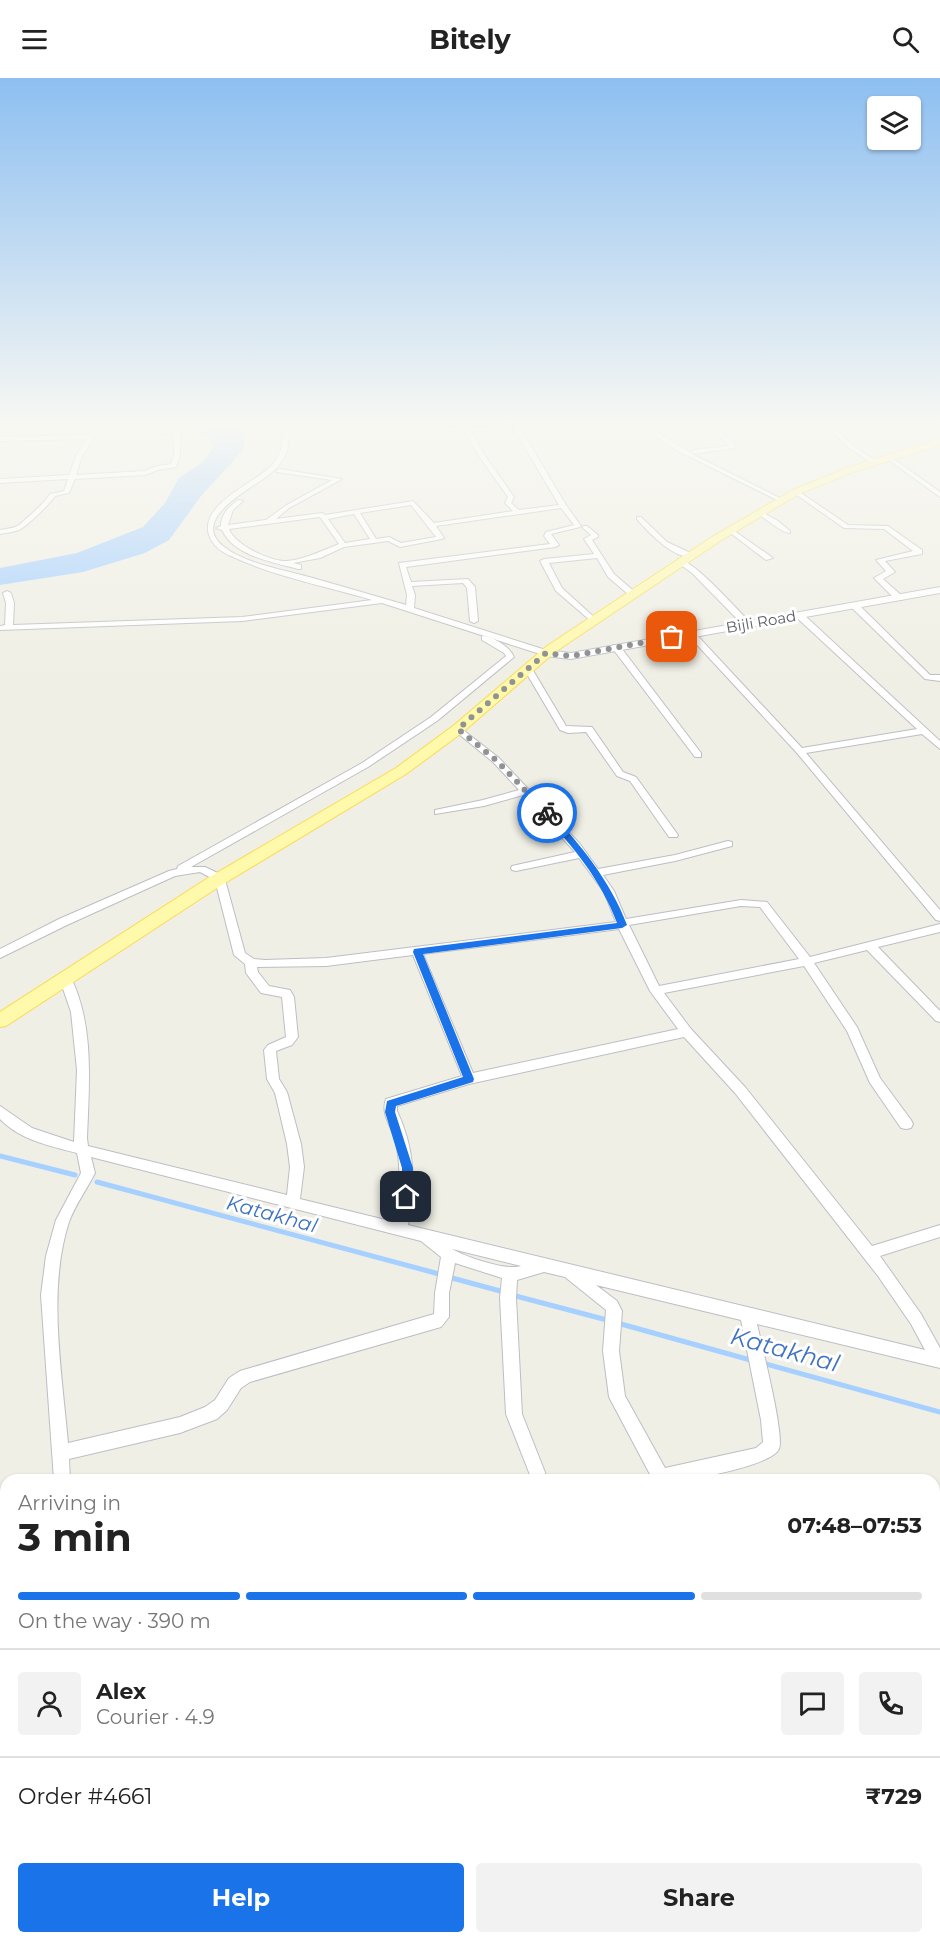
<!DOCTYPE html>
<html lang="en">
<head>
<meta charset="utf-8">
<style>
	:root { --surface:#fff; --page:#f2f2f2; --text:#222; --muted:#767676; --line:#e0e0e0; --accent:#1a73e8 }
	body { margin:0; font-family:Montserrat,sans-serif; background:var(--page); color:var(--text); height:100vh; display:flex; flex-direction:column; font-size:22px; white-space:nowrap }
	* { box-sizing:border-box; margin:0 }
	p { font-size:20px; color:var(--muted) }
	.icon { flex:none; width:33px; height:33px; fill:none; stroke:currentColor; stroke-width:2; stroke-linecap:round; stroke-linejoin:round }
	.map { position:relative; flex:1; overflow:hidden }
	.sheet { position:absolute; left:0px; top:1396px; width:940px; height:470px; display:flex; flex-direction:column; background:var(--surface); border-radius:18px 18px 0 0; box-shadow:0 2px 4px #0004 }
	.sheet>* { flex:none }
	.controls { position:absolute; left:867px; top:18px; display:grid; gap:12px }
	.controls a { display:grid; place-items:center; width:54px; height:54px; border-radius:6px; background:var(--surface); box-shadow:0 2px 4px #0004; font-size:30px }
	.pin { position:absolute; display:grid; place-items:center; width:51px; height:51px; color:#fff; margin:-26px; border-radius:12px; box-shadow:0 3px 9px #0006 }
	.courier { position:absolute; display:grid; place-items:center; width:60px; height:60px; margin:-30px; border:4px solid #1a73e8; border-radius:50%; background:#fff; color:#222; box-shadow:0 2px 8px #0007 }
	.headline em { font-style:normal; font-weight:700 }
	.headline div { display:flex; flex-direction:column-reverse }
	.headline { display:flex; align-items:center; justify-content:space-between; height:102px; padding:0 18px }
	h1 { font-size:39px; font-weight:700; line-height:45px }
	.bar { display:grid; grid-template-columns:repeat(4,1fr); gap:9px 6px; align-content:center; height:72px; padding:0 18px }
	.bar i { height:8px; border-radius:4px; background:var(--line) }
	.bar .current { background:var(--accent) }
	.bar p { grid-column:span 4 }
	.line { display:flex; align-items:center; gap:15px; padding:0 18px; border-top:2px solid var(--line) }
	.line div { flex:1 }
	.round { display:grid; place-items:center; flex:none; width:63px; height:63px; border-radius:6px; background:var(--page) }
	.action { display:flex; gap:12px; margin-top:auto; padding:12px 18px }
	.action a { flex:1; height:69px; border-radius:6px; background:var(--accent); color:#fff; font-size:24px; font-weight:700; line-height:69px; text-align:center }
	.action a+a { background:var(--page); color:var(--text) }
	header { display:flex; justify-content:space-between; align-items:center; height:78px; padding:0 18px; background:var(--surface); font-size:27px; font-weight:700 }
	.map>svg:first-child { display:block }
</style>
</head>
<body>
<header><svg class="icon" aria-label="menu" viewBox="0 0 24 24"><path d="M4 6h16M4 12h16M4 18h16"/></svg>Bitely<svg class="icon" aria-label="search" viewBox="0 0 24 24"><circle cx="10" cy="10" r="6"/><path d="M15 15l6 6"/></svg></header>
<div class="map">
<svg width="940" height="1865" viewBox="0 0 940 1865">
	<rect width="100%" height="100%" fill="#f0efe5"/>
	<polygon fill="#a6d0ff" points="185,347 245,349 244,371 201,418 169,462 145,475 83,494 0,507 0,490 77,475 143,449 165,425 179,400 203,384 214,369 207,358"/>
	<g fill="none" stroke-linecap="round" stroke-linejoin="round">
		<g stroke="#a6d0ff" stroke-width="5">
			<polyline points="0,1078 75,1097"/>
			<polyline points="97,1104 439,1196"/>
			<polyline points="452,1200 504,1214"/>
			<polyline points="512,1217 607,1242"/>
			<polyline points="621,1246 754,1283"/>
			<polyline points="762,1285 940,1334"/>
		</g>
		<g stroke="#bdbec5" stroke-width="2">
			<g id="minor">
				<polygon points="0,347 7,347 0,349"/>
				<path d="M102 347H109L95 357 82 378 76 397 144 393 157 388 171 386 174 377V356H163L140 347C150 347 158 353 168 353 191 353 215 346 239 347L180 355V377L176 389 158 392 145 397 75 401 69 415 55 418C51 425 25 450 19 452 13 454 6 455 0 456V452C6 451 15 450 19 447 28 439 44 426 50 416L64 413 68 401 0 405V401L69 397 76 378 87 361 0 363V359L89 357Z"/>
				<path d="M283 347H289C289 357 290 369 285 378 280 387 274 393 266 399 249 412 190 441 223 468 243 485 284 492 309 499 342 508 374 518 406 527L407 517 399 485 550 466 544 458 546 454 574 447 561 430 436 448 444 460 442 461 400 469 388 463 344 469 320 480 293 485 301 487V491H298C272 484 234 478 222 452L216 450 221 448C221 436 229 429 238 422L243 423 233 432 228 447 266 442 285 428 332 402 277 394 276 393 279 391 342 401 289 430 276 441 322 435 325 437 413 423 434 445 513 433 505 425 508 419 479 378 465 354 403 347 467 350 543 347 520 350 566 427 581 448 580 449 551 456 559 467 555 469 406 489 411 504 468 501 475 509 478 543 474 545 470 543 467 510 463 505 412 508 415 517 414 530 549 573V577H543L382 525 242 543 0 552V548L5 547 6 525 3 515 7 513 11 515 14 525 13 547 242 539 372 522C325 508 275 499 231 478 221 474 213 468 209 457 199 425 257 405 273 386 283 375 283 361 283 347ZM514 351 559 427 519 432 511 425 514 419 485 378 471 353ZM411 427 436 459 401 465 389 459 376 461 360 435ZM354 436 370 461 345 465 328 441ZM320 439 339 466C324 472 301 483 284 483 268 482 235 467 229 451Z"/>
				<polygon points="638,347 645,347 691,375 693,372 729,368 710,347 716,347 735,368 735,370 692,376 784,422 779,423 678,373"/>
				<polygon points="825,347 831,347 853,368 876,383 876,385 872,385 849,370"/>
				<polygon points="888,377 940,414 940,419 886,380"/>
				<polygon points="794,413 798,413 848,447 888,448 922,472 922,476 885,483 895,494 883,501 902,518 902,522 896,522 874,500 886,493 876,482 913,473 884,451 844,450 794,415"/>
				<path d="M760 433 778 443 790 453V455C782 455 766 441 758 436L757 435Z"/>
				<path d="M637 439H641L667 464 695 477C678 486 647 453 637 441Z"/>
				<polygon points="583,448 587,448 598,457 598,459 592,462 614,496 636,515 629,517 608,499 597,480 549,485 562,510 595,540 595,544 592,544 556,513 540,483 544,481 594,476 584,461 591,457 583,450"/>
				<polygon points="729,452 733,452 773,480 766,482 729,454"/>
				<path d="M678 481C693 481 737 532 750 544V548H744L692 495 678 485Z"/>
				<polygon points="852,526 858,526 930,597 940,597 940,603 925,601 852,530"/>
				<polygon points="796,535 802,535 940,663 940,671 922,656 806,675 940,832 940,843 936,842 797,675 687,556 694,554 802,670 917,651 796,539"/>
				<path d="M482 558C493 558 510 569 514 579L437 643 368 689 191 789H205L224 798 245 875 254 881 265 882 326 880 616 844 604 814 579 780 516 793 512 792 511 790 512 788 575 774 523 717 484 728 435 736V732L483 722 519 712 493 684 455 653 453 651 458 648 499 680 580 766 598 791 675 777 728 763 732 764V768L675 783 603 797 614 813 626 841 741 822 767 824 810 879 940 846V854L878 869 940 933V944L936 943 867 872 814 885 857 949 880 1000 911 1042 913 1046 911 1050 906 1051 901 1050 870 1005 847 953 804 888 664 915 691 951 745 1009 872 1168 940 1147V1159L880 1178 921 1236 940 1270V1290L757 1246C761 1265 785 1358 779 1371 771 1387 704 1399 685 1402 675 1404 663 1402 653 1402L609 1319 603 1273 606 1232 565 1199 544 1194 517 1202 516 1220 522 1336 548 1402H532L506 1336 500 1220 502 1200 455 1185 449 1215V1239L441 1249 250 1304 241 1310 227 1332 217 1341 180 1355 69 1381 70 1402H54L41 1217 46 1178 56 1142 81 1095 77 1075C50 1068 20 1062 0 1041V1028L32 1050 74 1064 77 992 71 934 59 899 61 896H69C95 945 89 1006 87 1060L88 1068 287 1117 290 1089 287 1066 275 1015 267 1001 264 972 268 967 286 959 282 919 261 915 246 895 245 886 234 877 215 802 200 794 175 798 67 847 0 880V871L59 841 169 793 177 791 178 788 362 685 431 639 506 578 504 575 482 562ZM741 828 760 829 799 881 659 908 629 847ZM619 851 650 913 678 951 473 995 423 876ZM413 877 462 998 386 1021C380 1036 393 1051 396 1065 402 1092 399 1118 394 1144L300 1121 304 1089 301 1066 287 1014 279 1001 276 973 292 967 298 959 294 919 290 912 269 908 258 894 257 889 326 888ZM684 959 735 1015 878 1198 911 1246 925 1272 408 1147C416 1106 415 1071 397 1033V1028L469 1006ZM91 1079 421 1163 441 1179 435 1215 434 1236 240 1293 229 1300 215 1322 205 1329 180 1339 68 1365C62 1295 47 1211 69 1144 75 1127 87 1111 95 1095ZM452 1171 521 1188C506 1193 466 1179 452 1171ZM596 1207 741 1242 761 1342 763 1364 756 1370 665 1390 625 1318 619 1273 622 1233 617 1223Z"/>
				<polygon points="613,567 619,567 701,675 701,679 695,679 613,571"/>
				<polygon points="525,589 531,589 566,648 592,649 623,694 636,699 678,757 677,759 669,759 630,703 617,698 586,654 568,655 560,652 524,591"/>
				<polygon points="6,1481 6,1499 0,1501 0,1483"/>
				<polygon points="940,1588 940,1608 934,1610 934,1591"/>
				<rect x="78" y="1860" width="22" height="5"/>
				<polygon points="774,1860 796,1860 798,1865 776,1865"/>
				<polygon points="872,1860 894,1860 895,1865 873,1865"/>
			</g>
		</g>
		<g stroke="#bdbec5" stroke-width="2">
			<polygon id="tertiary" points="940,509 940,515 571,581 546,578 541,575 546,572 571,575"/>
		</g>
		<g stroke="#fadb54" stroke-width="2">
			<polygon id="primary" points="940,361 940,367 853,394 799,416 720,463 555,574 463,654 406,696 220,808 6,948 0,949 0,934 208,800 396,690 453,648 547,568 712,459 793,412 847,390"/>
		</g>
		<use href="#minor" fill="#fff" fill-rule="evenodd"/>
		<use href="#tertiary" fill="#fff" fill-rule="evenodd"/>
		<use href="#primary" fill="#fff9ab" fill-rule="evenodd"/>
	</g>
	<linearGradient id="sky" x2="0" y2="1"><stop stop-color="#8dbff1"/><stop offset="0.57" stop-color="#f8f8f3"/><stop offset="1" stop-color="#f8f8f3" stop-opacity="0"/></linearGradient>
	<rect width="940" height="608" fill="url(#sky)"/>
	<path fill="#1a73e8" d="M544 733H550C581 768 610 802 627 847L622 850 423 876 474 1001 473 1004 396 1028 395 1034 413 1090 412 1119 411 1122H402V1090L385 1034 387 1023 463 999 413 874 414 871 617 845C601 802 574 770 544 737Z"/>
	<g fill="none" stroke-linecap="round" stroke-linejoin="round">
		<polyline stroke="#909293" stroke-width="6" stroke-dasharray="0 10.8" points="547,735 496,682 458,651 546,575 571,578 672,559"/>
	</g>
	<g text-anchor="middle" stroke-width="6" stroke-linejoin="round" paint-order="stroke">
		<g font-size="15" fill="#5d6067" stroke="#fff">
			<text transform="translate(761 544) rotate(-10)" y="5">Bijli Road</text>
		</g>
		<g font-size="20" font-style="italic" fill="#3e72c2" stroke="#fff">
			<text transform="translate(272 1136) rotate(15)" y="7">Katakhal</text>
		</g>
		<g font-size="24" font-style="italic" fill="#3e72c2" stroke="#fff">
			<text transform="translate(785 1272) rotate(15)" y="8">Katakhal</text>
		</g>
	</g>
</svg>
<div class="controls">
<a><svg class="icon" aria-label="layers" viewBox="0 0 24 24"><path d="M12 4l9 5-9 5-9-5zM3 14l9 5 9-5"/></svg></a>
</div>
<div class="pin" style="left:672px;top:559px;background:#ea580c"><svg class="icon" aria-label="bag" viewBox="0 0 24 24"><path d="M5 8h14l-1 12H6zM9 8a3 3 0 0 1 6 0"/></svg></div>
<div class="pin" style="left:406px;top:1119px;background:#1f2937"><svg class="icon" aria-label="home" viewBox="0 0 24 24"><path d="M3 11l9-7 9 7M6 9v11h12V9"/></svg></div>
<div class="courier" style="left:547px;top:735px"><svg class="icon" aria-label="bike" viewBox="0 0 24 24"><circle cx="6" cy="16" r="4"/><circle cx="18" cy="16" r="4"/><path d="M6 16l4-8h5l3 8M10 8l3 8H6M13 5h3"/></svg></div>
<section class="sheet">
<div class="headline"><div><h1>3 min</h1><p>Arriving in</p></div><em>07:48–07:53</em></div>
<div class="bar"><i class="current"></i><i class="current"></i><i class="current"></i><i></i><p>On the way · 390 m</p></div>
<div class="line" style="height:108px"><a class="round"><svg class="icon" aria-label="person" viewBox="0 0 24 24"><circle cx="12" cy="8" r="4"/><path d="M4 21q1-7 8-7t8 7"/></svg></a><div><b>Alex</b><p>Courier · 4.9</p></div><a class="round"><svg class="icon" aria-label="chat" viewBox="0 0 24 24"><path d="M4 5h16v11H9l-5 4z"/></svg></a><a class="round"><svg class="icon" aria-label="phone" viewBox="0 0 24 24"><path d="M5 4h4l2 5-3 2q2 4 5 5l2-3 5 2v4C11 20 4 13 5 4z"/></svg></a></div>
<div class="line" style="height:78px"><div>Order #4661</div><b>₹729</b></div>
<div class="action"><a>Help</a><a>Share</a></div>
</section>
</div>
</body>
</html>
